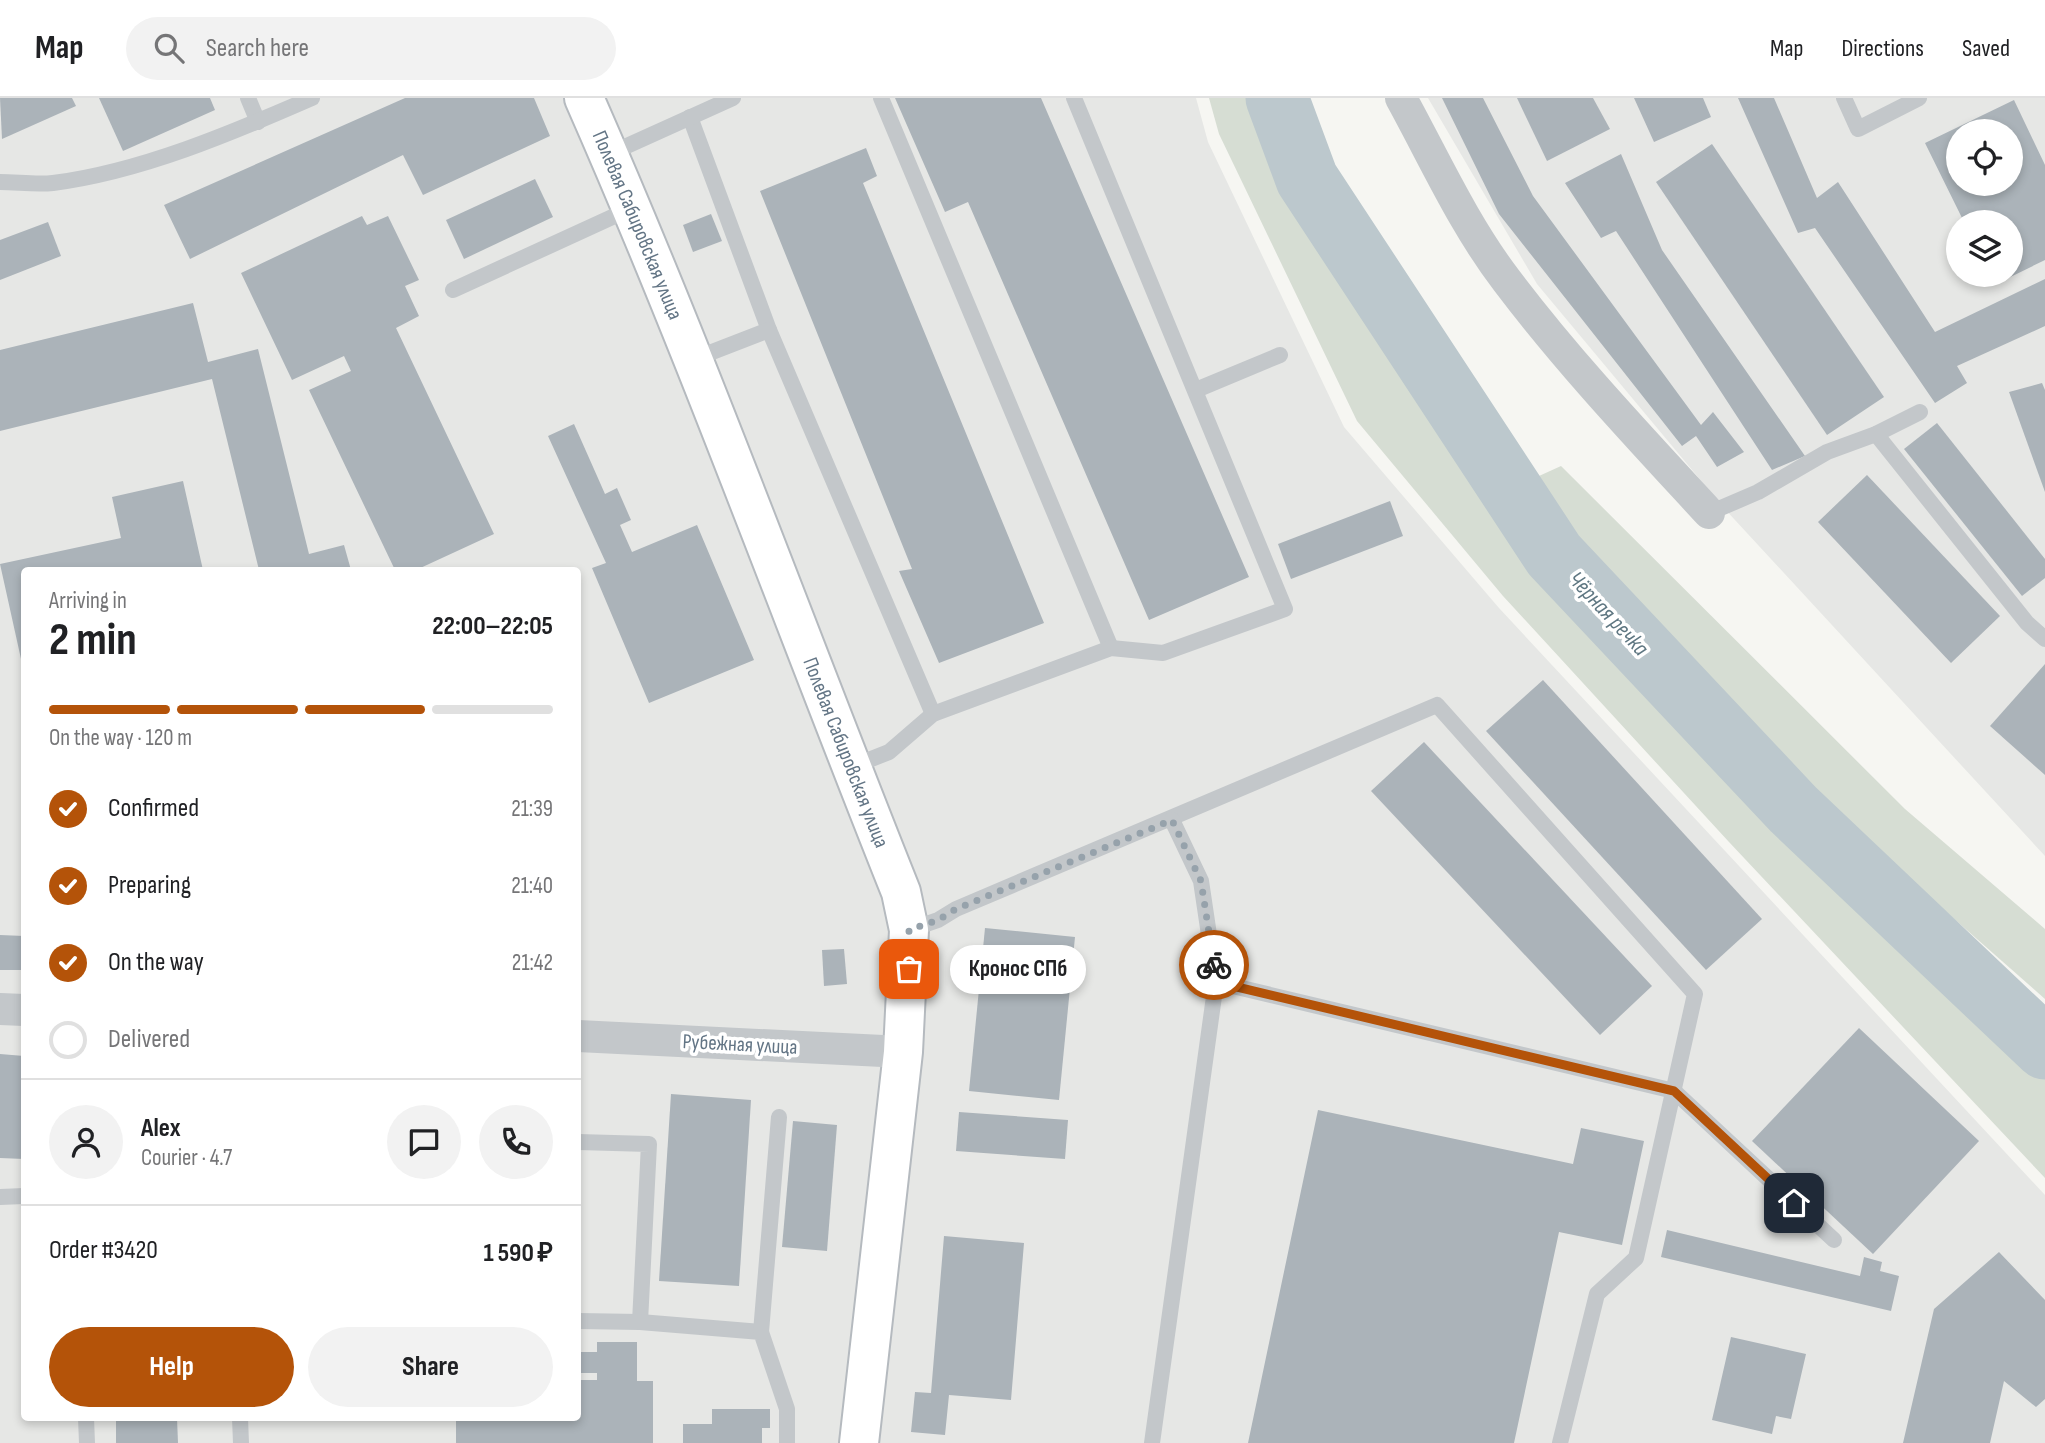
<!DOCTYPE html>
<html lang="en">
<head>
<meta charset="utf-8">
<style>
	:root { --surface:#fff; --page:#f2f2f2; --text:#202124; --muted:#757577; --line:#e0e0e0; --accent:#b45309 }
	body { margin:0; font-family:"Sofia Sans Condensed",sans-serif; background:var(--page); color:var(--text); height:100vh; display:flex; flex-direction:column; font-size:26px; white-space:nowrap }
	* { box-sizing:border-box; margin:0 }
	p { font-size:23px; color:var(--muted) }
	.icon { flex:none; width:38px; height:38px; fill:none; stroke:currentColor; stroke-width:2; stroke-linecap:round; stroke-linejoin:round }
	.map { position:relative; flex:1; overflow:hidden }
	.drawer { position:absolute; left:21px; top:469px; width:560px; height:854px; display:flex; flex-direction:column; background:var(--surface); border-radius:7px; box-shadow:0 4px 10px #0003 }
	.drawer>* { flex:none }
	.tools { position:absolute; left:1946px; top:21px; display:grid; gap:14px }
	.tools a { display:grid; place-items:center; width:77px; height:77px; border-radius:50%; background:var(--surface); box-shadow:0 4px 10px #0003; font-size:35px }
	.pin { position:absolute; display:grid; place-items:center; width:60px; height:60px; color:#fff; margin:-30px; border-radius:14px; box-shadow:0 4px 10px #0006 }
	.courier { position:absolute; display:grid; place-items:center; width:70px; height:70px; margin:-35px; border:5px solid #b45309; border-radius:50%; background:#fff; color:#222; box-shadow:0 2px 9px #0007 }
	.bubble { position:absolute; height:49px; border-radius:24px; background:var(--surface); box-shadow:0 4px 10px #0003; font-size:23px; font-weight:700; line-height:49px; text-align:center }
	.summary em { font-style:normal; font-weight:700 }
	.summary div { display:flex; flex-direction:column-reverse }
	.summary { display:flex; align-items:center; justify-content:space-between; height:119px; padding:0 28px }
	h1 { font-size:46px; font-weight:700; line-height:52px }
	.bar { display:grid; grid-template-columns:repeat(4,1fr); gap:10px 7px; align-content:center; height:84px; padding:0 28px }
	.bar i { height:9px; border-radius:5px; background:var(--line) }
	.bar .on { background:var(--accent) }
	.bar p { grid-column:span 4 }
	.line { display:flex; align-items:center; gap:18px; padding:0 28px; border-top:2px solid var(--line) }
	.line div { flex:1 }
	.round { display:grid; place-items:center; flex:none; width:74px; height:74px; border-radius:37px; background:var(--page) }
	ol { padding:0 28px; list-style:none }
	li { display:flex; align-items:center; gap:21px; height:77px }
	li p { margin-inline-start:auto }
	li .icon { padding:7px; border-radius:50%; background:var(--accent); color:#fff; stroke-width:4 }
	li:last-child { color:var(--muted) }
	li i { width:38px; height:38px; border:4px solid var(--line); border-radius:50% }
	.action { display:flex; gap:14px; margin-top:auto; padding:14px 28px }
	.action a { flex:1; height:80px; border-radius:42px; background:var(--accent); color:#fff; font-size:28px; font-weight:700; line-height:80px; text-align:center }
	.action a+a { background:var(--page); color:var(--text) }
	header { display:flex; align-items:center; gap:42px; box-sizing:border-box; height:98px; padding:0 35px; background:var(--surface); border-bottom:2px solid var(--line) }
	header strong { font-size:33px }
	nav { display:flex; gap:38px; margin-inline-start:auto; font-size:24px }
	.search { width:490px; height:63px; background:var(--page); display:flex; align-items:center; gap:18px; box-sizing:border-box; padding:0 24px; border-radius:38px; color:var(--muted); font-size:26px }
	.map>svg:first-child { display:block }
</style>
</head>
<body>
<header>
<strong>Map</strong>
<div class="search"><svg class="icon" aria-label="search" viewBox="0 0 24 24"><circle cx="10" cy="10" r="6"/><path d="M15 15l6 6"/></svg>Search here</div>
<nav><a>Map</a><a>Directions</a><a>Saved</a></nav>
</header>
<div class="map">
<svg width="2045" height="1345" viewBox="0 0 2045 1345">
	<rect width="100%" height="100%" fill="#f6f6f2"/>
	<g fill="#e6e7e5" fill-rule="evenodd">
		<path d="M0 0H1196L1208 44 1344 329 1499 510 2045 1097V1345H0ZM24 472H578V1320H24Z"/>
		<path d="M1428 0H2045V758L1723 409 1537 186ZM1958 33H2011V86H1958ZM1958 124H2011V177H1958Z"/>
	</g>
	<g fill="#d6ddd3">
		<polygon points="1209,0 1266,0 1296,82 1446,317 1542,454 1811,742 2045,966 2045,1080 1729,744 1503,498 1357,323 1219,36"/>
		<polygon points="1561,368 1905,711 2045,831 2045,901 1860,738 1608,483 1528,383"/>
	</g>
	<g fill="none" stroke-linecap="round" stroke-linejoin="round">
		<polyline stroke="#bcc8cd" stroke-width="63" points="1277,0 1307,81 1554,457 1793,711 2045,950"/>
	</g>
	<g fill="#abb3b9" fill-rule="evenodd">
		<polygon points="0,0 72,0 76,8 2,41"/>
		<polygon points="99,0 210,0 215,12 123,53"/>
		<polygon points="405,0 534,0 550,38 423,97 403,57 190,161 164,107"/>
		<polygon points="895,0 1041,0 1249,479 1149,522 968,104 945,114"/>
		<polygon points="1442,0 1483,0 1533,98 1701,327 1713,314 1744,354 1717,369 1696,338 1682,348 1499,116"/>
		<polygon points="1517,0 1593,0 1610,31 1547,63"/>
		<polygon points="1634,0 1703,0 1711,19 1654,44"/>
		<polygon points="1738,0 1774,0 1817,100 1838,84 1935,234 2045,181 2045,228 1957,268 1967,285 1935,305 1815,130 1798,135"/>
		<path d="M2014 2 2045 67V162L1994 187 1989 177H2011V124H1964L1925 45ZM1958 33H2011V86H1958Z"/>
		<polygon points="1712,46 1884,299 1827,337 1656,84"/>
		<polygon points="866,50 877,78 863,85 1044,525 939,565 899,473 912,471 760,93"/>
		<polygon points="1621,56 1662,152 1805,358 1772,372 1616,133 1601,140 1565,85"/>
		<polygon points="535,81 553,119 464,161 446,122"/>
		<polygon points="711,116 722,143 693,154 683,127"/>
		<polygon points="362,118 367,127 388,118 419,182 405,188 419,218 396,230 494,436 416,472 395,472 309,292 351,273 344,258 292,282 241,175"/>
		<polygon points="48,124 61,158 0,182 0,142"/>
		<polygon points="193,205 208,264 258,251 309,456 344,447 351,472 259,472 212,281 0,333 0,252"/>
		<polygon points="2042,285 2045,292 2045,394 2009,294"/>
		<polygon points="1937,325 2045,461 2045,480 2022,498 1904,351"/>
		<polygon points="574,326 605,396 617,390 631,422 620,427 632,454 697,427 754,562 649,605 592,470 606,465 548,338"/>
		<polygon points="1867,377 2000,518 1951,565 1818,424"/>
		<polygon points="183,383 203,472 24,472 23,570 0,466 121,440 112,399"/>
		<polygon points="1390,403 1403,438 1291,481 1278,446"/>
		<polygon points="2045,566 2045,677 1990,628"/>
		<polygon points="1543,582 1762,821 1706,872 1486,633"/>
		<polygon points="1424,644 1652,888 1600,937 1371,693"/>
		<polygon points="985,830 1075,839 1059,1002 969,993"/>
		<polygon points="0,837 24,838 24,872 0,872"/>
		<polygon points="844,851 847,886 824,888 822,852"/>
		<polygon points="1859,930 1979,1043 1873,1156 1752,1043"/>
		<polygon points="0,956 24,958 24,1061 0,1060"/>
		<polygon points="671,996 751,1002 739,1188 659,1183"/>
		<polygon points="1318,1012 1573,1066 1581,1030 1644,1043 1622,1147 1559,1134 1514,1345 1248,1345"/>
		<polygon points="959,1014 1068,1022 1065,1061 956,1053"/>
		<polygon points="793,1023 837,1027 827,1153 782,1149"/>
		<polygon points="1667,1132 1860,1178 1864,1159 1882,1164 1880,1173 1899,1178 1891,1213 1661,1159"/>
		<polygon points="944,1138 1024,1145 1011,1302 949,1297 945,1337 911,1334 915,1294 931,1295"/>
		<polygon points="1999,1154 2045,1202 2045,1301 2036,1309 2004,1283 1990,1345 1903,1345 1934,1211"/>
		<polygon points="1731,1239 1806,1256 1791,1321 1776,1318 1772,1336 1712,1322"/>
		<polygon points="597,1244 637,1244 637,1283 653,1283 653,1345 456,1345 456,1320 578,1320 578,1282 597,1282 597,1275 578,1275 578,1254 597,1254"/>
		<polygon points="712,1311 770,1311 770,1330 762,1330 762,1345 683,1345 683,1326 712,1326"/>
		<polygon points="116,1320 177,1320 178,1345 116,1345"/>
	</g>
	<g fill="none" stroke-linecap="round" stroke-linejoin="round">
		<g stroke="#b5babf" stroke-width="42">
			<g id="secondary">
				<path id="s1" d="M584 0C699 261 795 529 901 794L909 832 903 954 859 1345"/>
			</g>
		</g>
		<g stroke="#c3c7ca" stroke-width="16">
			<polyline points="248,0 258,24"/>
			<polyline points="881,0 1111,550"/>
			<polyline points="1844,0 1858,31 1919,0"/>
			<polyline points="690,19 769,232"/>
			<polyline points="609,56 733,0"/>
			<path d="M0 84C17 84 36 87 53 85 140 74 232 35 312 0"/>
			<polyline points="453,192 632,110"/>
			<polyline points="694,261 769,232 933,616"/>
			<polyline points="1196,292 1280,257"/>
			<polyline points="1876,336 2027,525 2045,541"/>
			<polyline points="1709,415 1758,394 1827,354 1876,336 1920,314"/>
			<polyline points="851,669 889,654 933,616 1111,550 1163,555 1285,511 1074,0"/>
			<polyline points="909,832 938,822 956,811 1437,607 1695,896 1636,1160 1597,1196 1560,1345"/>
			<polyline points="1216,884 1674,993 1834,1142"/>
			<polyline points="578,1044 649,1046 640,1224"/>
			<polyline points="0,1099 24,1098"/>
			<polyline points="578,1223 640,1224 761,1234 787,1311 787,1345"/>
			<polyline points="761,1234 779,1019"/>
			<polyline points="86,1320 87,1345"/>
			<polyline points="240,1320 241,1345"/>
			<polyline points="1152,1345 1216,884 1201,783 1172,722"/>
		</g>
		<g stroke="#c3c7ca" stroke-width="32">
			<path d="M1401 0C1435 62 1464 127 1507 183 1569 265 1640 340 1709 415"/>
			<polyline points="0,911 24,912"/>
			<polyline points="578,938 903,954"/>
		</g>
		<use href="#secondary" stroke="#fff" stroke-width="38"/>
	</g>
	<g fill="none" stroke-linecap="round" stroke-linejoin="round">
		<polyline stroke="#96a2ab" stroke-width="7" stroke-dasharray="0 12.6" points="909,871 909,832 938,822 956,811 1172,722 1201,783 1214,867"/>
		<polyline stroke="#b45309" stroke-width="9" points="1214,867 1216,884 1674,993 1794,1105"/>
	</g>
	<g text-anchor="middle" stroke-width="7" stroke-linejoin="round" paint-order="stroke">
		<g font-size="21" fill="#637585" stroke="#fff">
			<text dy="7" stroke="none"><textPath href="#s1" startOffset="138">Полевая Сабировская улица</textPath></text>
			<text dy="7" stroke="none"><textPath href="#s1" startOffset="705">Полевая Сабировская улица</textPath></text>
			<text transform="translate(740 946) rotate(3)" y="7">Рубежная улица</text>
		</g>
		<g font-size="23" font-style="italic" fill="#5f7782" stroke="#fff">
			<text transform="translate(1609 515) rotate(47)" y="8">Чёрная речка</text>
		</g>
	</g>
</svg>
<div class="tools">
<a><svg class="icon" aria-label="locate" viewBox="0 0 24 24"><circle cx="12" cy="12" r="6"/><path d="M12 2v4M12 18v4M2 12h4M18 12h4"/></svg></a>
<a><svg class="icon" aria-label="layers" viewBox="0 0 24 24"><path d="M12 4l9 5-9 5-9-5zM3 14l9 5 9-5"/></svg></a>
</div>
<div class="pin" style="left:909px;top:871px;background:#ea580c"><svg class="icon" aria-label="bag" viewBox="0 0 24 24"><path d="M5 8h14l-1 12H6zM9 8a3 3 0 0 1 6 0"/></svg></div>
<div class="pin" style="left:1794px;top:1105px;background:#1f2937"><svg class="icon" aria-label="home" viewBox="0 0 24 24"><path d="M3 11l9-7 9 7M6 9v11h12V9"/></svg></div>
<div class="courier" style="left:1214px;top:867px"><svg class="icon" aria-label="bike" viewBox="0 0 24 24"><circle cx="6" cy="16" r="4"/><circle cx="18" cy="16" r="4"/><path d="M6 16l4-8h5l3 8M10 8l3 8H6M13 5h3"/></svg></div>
<div class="bubble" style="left:950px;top:847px;width:136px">Кронос СПб</div>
<section class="drawer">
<div class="summary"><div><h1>2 min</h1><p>Arriving in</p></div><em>22:00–22:05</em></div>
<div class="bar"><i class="on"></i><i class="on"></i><i class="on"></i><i></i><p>On the way · 120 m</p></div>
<ol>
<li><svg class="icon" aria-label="check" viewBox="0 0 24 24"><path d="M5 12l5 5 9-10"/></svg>Confirmed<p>21:39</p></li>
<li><svg class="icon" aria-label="check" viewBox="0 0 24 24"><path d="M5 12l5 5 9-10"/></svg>Preparing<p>21:40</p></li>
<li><svg class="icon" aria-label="check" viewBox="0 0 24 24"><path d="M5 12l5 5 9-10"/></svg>On the way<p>21:42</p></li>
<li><i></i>Delivered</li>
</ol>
<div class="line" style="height:126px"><a class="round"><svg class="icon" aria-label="person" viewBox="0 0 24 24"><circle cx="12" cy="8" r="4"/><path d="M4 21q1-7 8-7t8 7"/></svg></a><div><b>Alex</b><p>Courier · 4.7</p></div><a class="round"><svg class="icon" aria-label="chat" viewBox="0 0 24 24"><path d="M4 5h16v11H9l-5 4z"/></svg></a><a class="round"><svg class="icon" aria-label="phone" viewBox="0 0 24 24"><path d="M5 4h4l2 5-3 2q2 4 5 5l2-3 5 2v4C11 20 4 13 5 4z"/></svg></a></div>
<div class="line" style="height:91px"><div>Order #3420</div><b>1 590 ₽</b></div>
<div class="action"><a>Help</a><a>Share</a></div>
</section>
</div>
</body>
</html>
